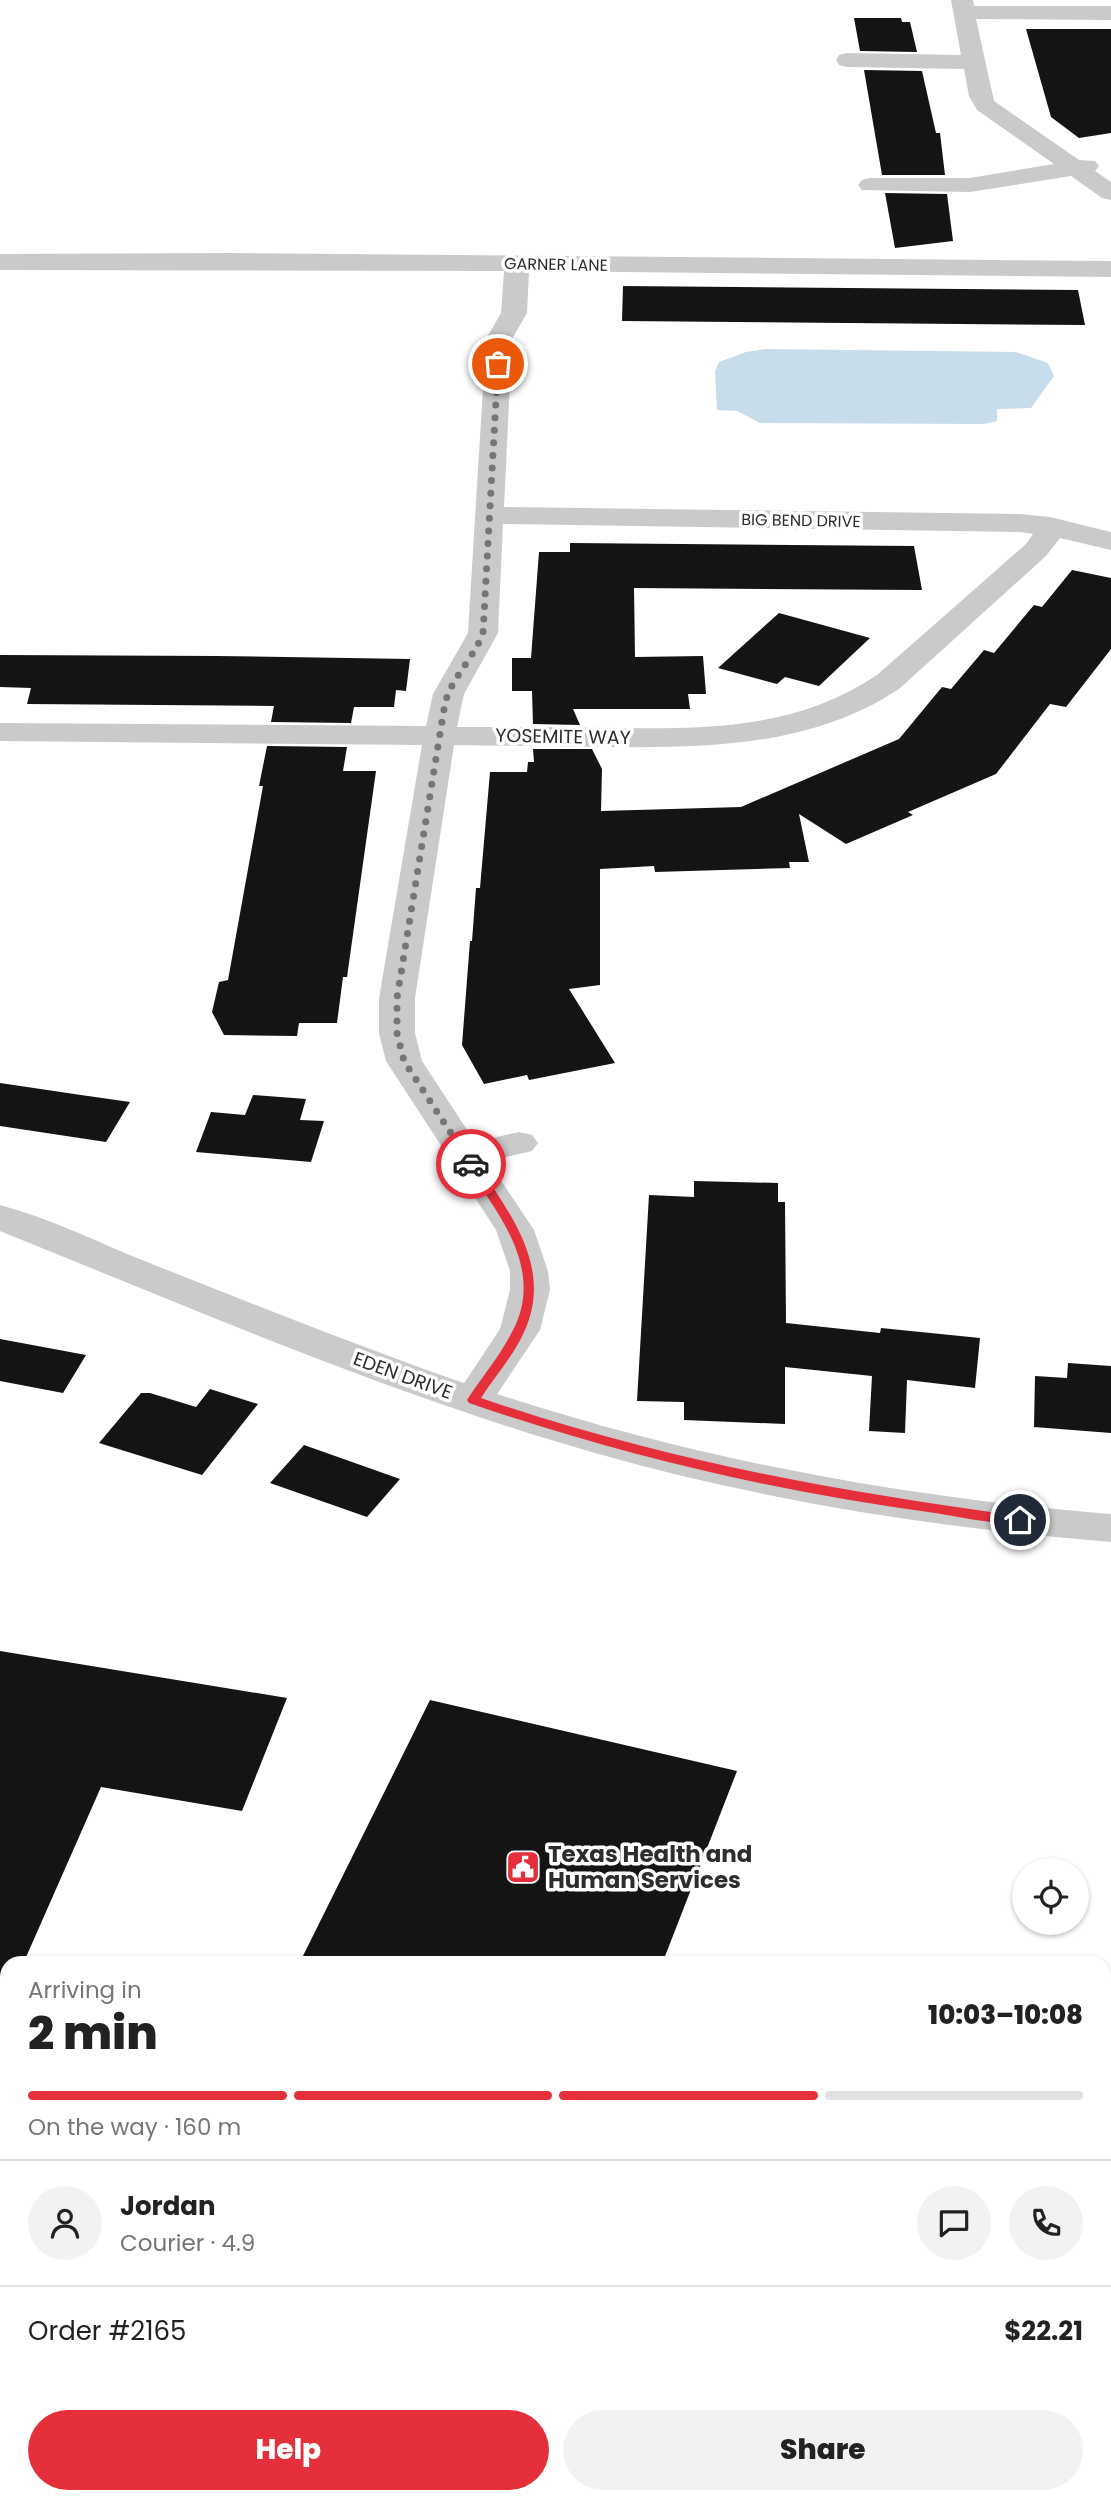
<!DOCTYPE html>
<html lang="en">
<head>
<meta charset="utf-8">
<style>
	:root { --surface:#fff; --page:#f2f2f2; --text:#222; --muted:#767676; --line:#e0e0e0; --accent:#e52f3a }
	body { margin:0; font-family:Poppins,sans-serif; background:var(--page); color:var(--text); height:100vh; display:flex; flex-direction:column; font-size:26px; white-space:nowrap }
	* { box-sizing:border-box; margin:0 }
	p { font-size:23px; color:var(--muted) }
	.icon { flex:none; width:38px; height:38px; fill:none; stroke:currentColor; stroke-width:2; stroke-linecap:round; stroke-linejoin:round }
	.map { position:relative; flex:1; overflow:hidden }
	.side { position:absolute; left:0px; top:1956px; width:1111px; height:548px; display:flex; flex-direction:column; background:var(--surface); border-radius:21px 21px 0 0; box-shadow:0 2px 5px #0004 }
	.side>* { flex:none }
	.controls { position:absolute; left:1012px; top:1858px; display:grid; gap:14px }
	.controls a { display:grid; place-items:center; width:77px; height:77px; border-radius:50%; background:var(--surface); box-shadow:0 2px 5px #0004; font-size:35px }
	.pin { position:absolute; display:grid; place-items:center; width:60px; height:60px; color:#fff; margin:-30px; border:4px solid #fff; border-radius:50%; box-shadow:0 2px 7px #0007 }
	.courier { position:absolute; display:grid; place-items:center; width:70px; height:70px; margin:-35px; border:5px solid #e52f3a; border-radius:50%; background:#fff; color:#222; box-shadow:0 2px 9px #0007 }
	.overview em { font-style:normal; font-weight:800 }
	.overview div { display:flex; flex-direction:column-reverse }
	.overview { display:flex; align-items:center; justify-content:space-between; height:119px; padding:0 28px }
	h1 { font-size:46px; font-weight:800; line-height:52px }
	.bar { display:grid; grid-template-columns:repeat(4,1fr); gap:10px 7px; align-content:center; height:84px; padding:0 28px }
	.bar i { height:9px; border-radius:5px; background:var(--line) }
	.bar .current { background:var(--accent) }
	.bar p { grid-column:span 4 }
	.line { display:flex; align-items:center; gap:18px; padding:0 28px; border-top:2px solid var(--line) }
	.line div { flex:1 }
	.round { display:grid; place-items:center; flex:none; width:74px; height:74px; border-radius:37px; background:var(--page) }
	.button { display:flex; gap:14px; margin-top:auto; padding:14px 28px }
	.button a { flex:1; height:80px; border-radius:42px; background:var(--accent); color:#fff; font-size:28px; font-weight:800; line-height:80px; text-align:center }
	.button a+a { background:var(--page); color:var(--text) }
	.map>svg:first-child { display:block }
</style>
</head>
<body>
<div class="map">
<svg width="1111" height="2504" viewBox="0 0 1111 2504">
	<rect width="100%" height="100%" fill="#fff"/>
	<polygon fill="#c7ddeb" points="766,349 1016,352 1048,363 1054,376 1031,408 997,409 997,421 984,424 760,423 737,411 717,410 715,371 719,362 746,352"/>
	<g fill="#141414">
		<polygon points="854,18 901,18 902,22 910,22 917,52 860,51"/>
		<polygon points="1026,29 1111,29 1111,133 1079,138 1051,117"/>
		<polygon points="864,70 922,71 936,133 940,133 945,175 882,175"/>
		<polygon points="885,193 947,194 953,241 895,248"/>
		<polygon points="623,286 1078,290 1085,325 622,321"/>
		<polygon points="570,543 914,546 922,590 634,588 635,657 703,656 706,694 688,694 690,709 573,709 580,725 533,724 532,691 512,691 512,658 531,658 539,552 570,552"/>
		<polygon points="1072,570 1111,578 1111,649 1066,707 1050,704 996,774 908,812 913,815 846,844 799,814 809,862 789,862 790,868 655,872 654,866 600,869 600,985 569,989 615,1063 529,1080 527,1075 484,1084 462,1045 470,941 472,941 476,888 480,888 490,772 527,772 528,762 534,762 533,749 592,749 602,769 601,811 741,807 899,739 942,687 951,689 984,650 994,653 1034,605 1042,607"/>
		<polygon points="779,613 870,638 819,686 785,677 777,684 718,668"/>
		<polygon points="0,655 216,656 410,659 406,691 396,690 394,707 354,707 351,723 271,722 274,706 27,704 31,688 0,687"/>
		<polygon points="267,746 347,747 343,771 376,771 347,977 343,977 337,1023 299,1023 297,1036 224,1035 212,1012 219,982 228,980 263,786 259,786"/>
		<polygon points="0,1083 81,1095 130,1102 106,1142 0,1126"/>
		<polygon points="253,1095 306,1099 300,1120 324,1121 311,1162 196,1152 211,1112 245,1115"/>
		<polygon points="694,1181 778,1183 778,1202 785,1202 786,1323 880,1333 881,1328 980,1338 975,1388 907,1380 905,1433 869,1431 872,1376 785,1367 785,1424 684,1420 684,1402 637,1401 649,1195 694,1197"/>
		<polygon points="0,1339 86,1355 63,1393 0,1381"/>
		<polygon points="1068,1363 1111,1366 1111,1433 1034,1427 1035,1376 1067,1378"/>
		<polygon points="210,1389 258,1404 202,1475 99,1443 141,1393 150,1393 196,1407"/>
		<polygon points="304,1445 400,1479 367,1517 270,1483"/>
		<polygon points="0,1651 287,1698 242,1811 101,1787 23,1964 7,1964 7,2000 0,2016"/>
		<polygon points="430,1700 737,1771 662,1964 299,1964"/>
	</g>
	<g fill="none" stroke-linecap="round" stroke-linejoin="round">
		<g fill="#cacaca" fill-rule="evenodd">
			<polygon points="951,0 973,0 974,6 1111,6 1111,20 976,19 994,101 1079,160 1095,161 1099,166 1095,171 1111,182 1111,200 1102,198 1071,176 970,192 862,190 858,185 862,180 870,178 970,178 1054,164 977,110 969,96 964,69 847,67 839,65 836,60 839,55 847,53 961,55"/>
			<path d="M227 253 1111 261V277L529 271 527 313 512 339 504 507 1020 514 1050 517 1111 532V550L1060 538 1046 556 899 689C813 746 710 748 610 747 558 746 506 746 454 745L415 998V1033L422 1061 475 1142 519 1132 532 1135 538 1143 532 1151 488 1161 534 1230 548 1271 550 1290 540 1330 487 1409 473 1413 459 1409 453 1400 500 1329 510 1290V1271L496 1230 386 1061 379 1033V998L422 745 0 741V723L426 726 433 694 468 633 486 339 501 313 504 271 0 270V254ZM503 524 1020 532 1033 534 1026 544 877 675C795 730 706 729 611 728 560 727 508 727 457 727L464 694 498 633Z"/>
		</g>
		<path fill="#cacaca" fill-rule="evenodd" d="M0 1205C50 1218 99 1243 147 1262 235 1297 323 1332 413 1365 643 1449 867 1494 1111 1514V1542C936 1528 764 1501 595 1453 391 1395 196 1310 0 1231Z"/>
		<polygon fill="#a5a5a5" fill-rule="evenodd" points="0,2456 7,2458 7,2497 30,2497 27,2504 0,2504"/>
	</g>
	<path fill="#e52f3a" d="M467 1161H475C509 1212 553 1266 525 1330 515 1354 495 1376 481 1398 658 1459 834 1491 1020 1516L1024 1517V1523C1005 1527 956 1516 935 1513 777 1492 620 1455 469 1403L467 1400C482 1377 500 1356 512 1332 546 1270 498 1213 465 1164Z"/>
	<g fill="none" stroke-linecap="round" stroke-linejoin="round">
		<path stroke="#767676" stroke-width="7" stroke-dasharray="0 12.6" d="M471 1164 404 1061 397 1033V998L445 703C452 677 474 658 483 633L498 364"/>
	</g>
	<defs>
		<g id="civic-square" transform="scale(1.75)"><rect x="-9" y="-9" width="18" height="18" rx="4" fill="#e52f3a" stroke="#fff"/><path d="M-.6-6.5H3V-4.5H.6V-3L4-1V1h2V6H-6V1h2V-1L-.6-3ZM-1.2 2.5V6h2.4V2.5Z" fill="#fff"/></g>
	</defs>
	<g fill-rule="evenodd">
		<use href="#civic-square" x="523" y="1867"/>
	</g>
	<g text-anchor="middle" stroke-width="7" stroke-linejoin="round" paint-order="stroke">
		<g font-size="16" fill="#2d2d2d" stroke="#fff">
			<text transform="translate(556 264) rotate(1)" y="6">GARNER LANE</text>
			<text transform="translate(801 520) rotate(1)" y="6">BIG BEND DRIVE</text>
		</g>
		<g font-size="19" fill="#2d2d2d" stroke="#fff">
			<text transform="translate(563 736) rotate(1)" y="7">YOSEMITE WAY</text>
			<text transform="translate(403 1375) rotate(20)" y="7">EDEN DRIVE</text>
		</g>
		<g font-size="23" font-weight="bold" fill="#2d2d2d" stroke="#fff" text-anchor="start">
			<text x="548" y="1862">Texas Health and<tspan x="548" dy="26">Human Services</tspan></text>
		</g>
	</g>
</svg>
<div class="controls">
<a><svg class="icon" aria-label="locate" viewBox="0 0 24 24"><circle cx="12" cy="12" r="6"/><path d="M12 2v4M12 18v4M2 12h4M18 12h4"/></svg></a>
</div>
<div class="pin" style="left:498px;top:364px;background:#ea580c"><svg class="icon" aria-label="bag" viewBox="0 0 24 24"><path d="M5 8h14l-1 12H6zM9 8a3 3 0 0 1 6 0"/></svg></div>
<div class="pin" style="left:1020px;top:1520px;background:#1f2937"><svg class="icon" aria-label="home" viewBox="0 0 24 24"><path d="M3 11l9-7 9 7M6 9v11h12V9"/></svg></div>
<div class="courier" style="left:471px;top:1164px"><svg class="icon" aria-label="car" viewBox="0 0 24 24"><path d="M5 17H2v-5l4-1 3-4h7l3 4 3 1v5h-3M9 17h6M6 11h13"/><circle cx="7" cy="17" r="2"/><circle cx="17" cy="17" r="2"/></svg></div>
<section class="side">
<div class="overview"><div><h1>2 min</h1><p>Arriving in</p></div><em>10:03–10:08</em></div>
<div class="bar"><i class="current"></i><i class="current"></i><i class="current"></i><i></i><p>On the way · 160 m</p></div>
<div class="line" style="height:126px"><a class="round"><svg class="icon" aria-label="person" viewBox="0 0 24 24"><circle cx="12" cy="8" r="4"/><path d="M4 21q1-7 8-7t8 7"/></svg></a><div><b>Jordan</b><p>Courier · 4.9</p></div><a class="round"><svg class="icon" aria-label="chat" viewBox="0 0 24 24"><path d="M4 5h16v11H9l-5 4z"/></svg></a><a class="round"><svg class="icon" aria-label="phone" viewBox="0 0 24 24"><path d="M5 4h4l2 5-3 2q2 4 5 5l2-3 5 2v4C11 20 4 13 5 4z"/></svg></a></div>
<div class="line" style="height:91px"><div>Order #2165</div><b>$22.21</b></div>
<div class="button"><a>Help</a><a>Share</a></div>
</section>
</div>
</body>
</html>
